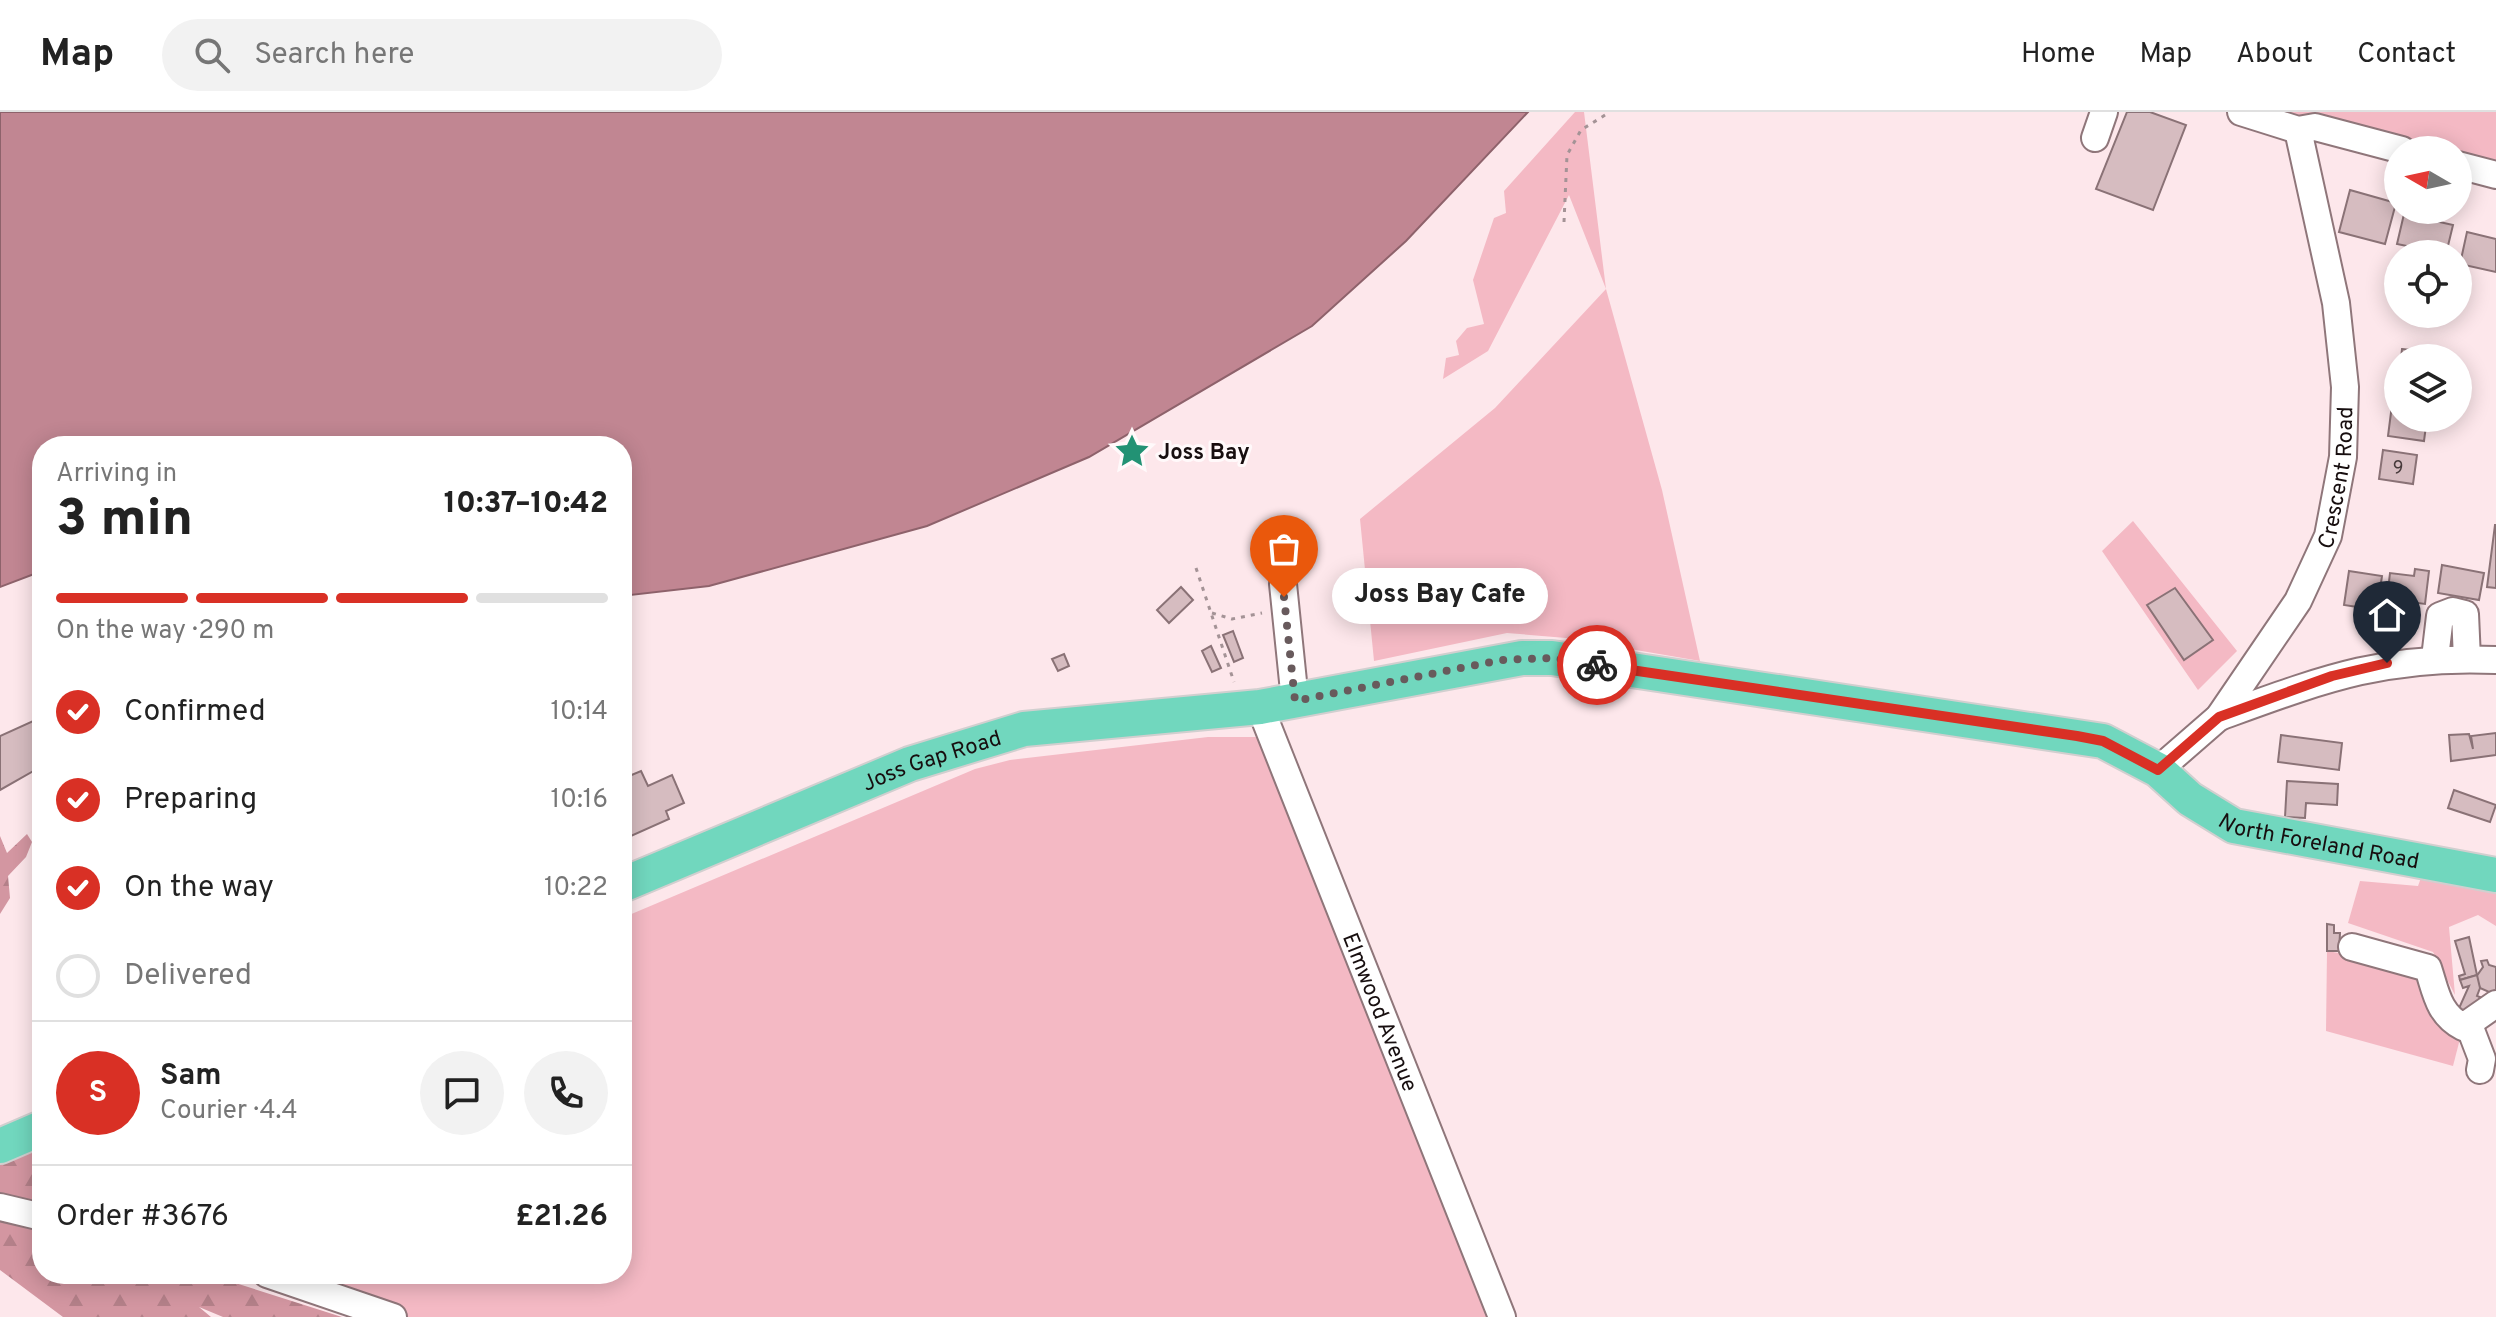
<!DOCTYPE html>
<html lang="en">
<head>
<meta charset="utf-8">
<style>
	:root { --surface:#fff; --page:#f2f2f2; --text:#222; --muted:#767676; --line:#e0e0e0; --accent:#d93025 }
	body { margin:0; font-family:Overpass,sans-serif; background:var(--page); color:var(--text); height:100vh; display:flex; flex-direction:column; font-size:30px; white-space:nowrap }
	* { box-sizing:border-box; margin:0 }
	p { font-size:26px; color:var(--muted) }
	.icon { flex:none; width:44px; height:44px; fill:none; stroke:currentColor; stroke-width:2; stroke-linecap:round; stroke-linejoin:round }
	.map { position:relative; flex:1; overflow:hidden }
	.sheet { position:absolute; left:32px; top:324px; width:600px; height:848px; display:flex; flex-direction:column; background:var(--surface); border-radius:32px; box-shadow:0 4px 20px #0003 }
	.sheet>* { flex:none }
	.needle { width:52px; rotate:279deg }
	.tools { position:absolute; left:2384px; top:24px; display:grid; gap:16px }
	.tools a { display:grid; place-items:center; width:88px; height:88px; border-radius:50%; background:var(--surface); box-shadow:0 4px 20px #0003; font-size:40px }
	.pin { position:absolute; display:grid; place-items:center; width:68px; height:68px; color:#fff; margin:-82px -34px; border-radius:50% 50% 50% 0; rotate:-45deg; box-shadow:0 0 8px #0007 }
	.pin .icon { rotate:45deg }
	.courier { position:absolute; display:grid; place-items:center; width:80px; height:80px; margin:-40px; border:6px solid #d93025; border-radius:50%; background:#fff; color:#222; box-shadow:0 2px 10px #0007 }
	.bubble { position:absolute; height:56px; border-radius:28px; background:var(--surface); box-shadow:0 4px 20px #0003; font-size:26px; font-weight:800; line-height:56px; text-align:center }
	.head em { font-style:normal; font-weight:800 }
	.head div { display:flex; flex-direction:column-reverse }
	.head { display:flex; align-items:center; justify-content:space-between; height:136px; padding:0 24px }
	h1 { font-size:52px; font-weight:800; line-height:60px }
	.bar { display:grid; grid-template-columns:repeat(4,1fr); gap:12px 8px; align-content:center; height:96px; padding:0 24px }
	.bar i { height:10px; border-radius:6px; background:var(--line) }
	.bar .on { background:var(--accent) }
	.bar p { grid-column:span 4 }
	.line { display:flex; align-items:center; gap:20px; padding:0 24px; border-top:2px solid var(--line) }
	.line div { flex:1 }
	.round { display:grid; place-items:center; flex:none; width:84px; height:84px; border-radius:42px; background:var(--page) }
	ol { padding:0 24px; list-style:none }
	li { display:flex; align-items:center; gap:24px; height:88px }
	li p { margin-inline-start:auto }
	li .icon { padding:8px; border-radius:50%; background:var(--accent); color:#fff; stroke-width:4 }
	li:last-child { color:var(--muted) }
	li i { width:44px; height:44px; border:4px solid var(--line); border-radius:50% }
	header { display:flex; align-items:center; gap:48px; box-sizing:border-box; height:112px; padding:0 40px; background:var(--surface); border-bottom:2px solid var(--line) }
	header strong { font-size:38px }
	nav { display:flex; gap:44px; margin-inline-start:auto; font-size:28px }
	.search { width:560px; height:72px; background:var(--page); display:flex; align-items:center; gap:20px; box-sizing:border-box; padding:0 28px; border-radius:44px; color:var(--muted); font-size:30px }
	.map>svg:first-child { display:block }
</style>
</head>
<body>
<header>
<strong>Map</strong>
<div class="search"><svg class="icon" aria-label="search" viewBox="0 0 24 24"><circle cx="10" cy="10" r="6"/><path d="M15 15l6 6"/></svg>Search here</div>
<nav><a>Home</a><a>Map</a><a>About</a><a>Contact</a></nav>
</header>
<div class="map">
<svg width="2496" height="1205" viewBox="0 0 2496 1205">
	<defs>
		<pattern id="forest-firs" width="22" height="20" patternUnits="userSpaceOnUse" patternTransform="scale(2)"><rect width="22" height="20" fill="#d396a1"/><path d="M5 1l3.5 6h-7zM16 11l3.5 6h-7z" fill="#b48089"/></pattern>
	</defs>
	<rect width="100%" height="100%" fill="#fde7eb"/>
	<g fill="#f4b9c4" fill-rule="evenodd">
		<polygon points="1575,0 1584,0 1606,177 1662,378 1700,549 1566,526 1507,521 1374,549 1360,407 1495,296 1606,177 1569,83 1488,239 1443,267 1446,246 1459,243 1456,229 1467,216 1484,212 1473,168 1494,106 1506,101 1504,79"/>
		<polygon points="2288,0 2496,0 2496,57 2458,47 2458,38 2426,38"/>
		<path d="M2133 409 2237 539 2198 578 2102 439ZM2174 476 2213 528 2185 548 2147 493Z"/>
		<polygon points="1208,625 1259,625 1309,743 1488,1205 405,1205 312,1162 622,1162 622,806 975,657 1010,648"/>
		<polygon points="2422,763 2496,777 2496,814 2478,803 2449,815 2455,883 2433,840 2348,811 2360,769 2418,774"/>
		<polygon points="2327,839 2428,856 2463,915 2453,954 2326,919"/>
	</g>
	<g fill="url(#forest-firs)">
		<polygon points="27,722 32,730 26,745 8,764 10,786 0,802 0,724 7,741"/>
		<polygon points="42,1030 42,1095 0,1086 0,1047"/>
		<polygon points="0,1104 42,1115 42,1162 207,1162 342,1205 223,1205 199,1195 211,1205 63,1205 0,1158"/>
	</g>
	<polygon fill="#c18692" stroke="#8e626b" stroke-width="2" points="0,0 1528,0 1406,129 1312,214 1089,345 927,414 709,474 622,484 622,334 42,334 42,459 0,475"/>
	<g fill="#d6bcc0" stroke="#8a7276" stroke-width="2">
		<polygon points="2127,0 2150,0 2186,13 2153,98 2096,77"/>
		<polygon points="2350,78 2396,91 2385,132 2339,120"/>
		<polygon points="2404,102 2453,113 2446,142 2397,132"/>
		<polygon points="2467,120 2496,127 2496,160 2460,152"/>
		<polygon points="2402,237 2429,240 2428,246 2401,246"/>
		<polygon points="2393,285 2398,286 2398,306 2427,306 2424,329 2388,324"/>
		<polygon points="2383,338 2417,343 2413,372 2379,367"/>
		<polygon points="2495,413 2496,413 2496,476 2487,475"/>
		<polygon points="2442,453 2484,461 2479,488 2438,481"/>
		<polygon points="2415,457 2429,459 2425,492 2387,487 2390,461 2414,464"/>
		<polygon points="2349,459 2382,464 2377,498 2344,493"/>
		<polygon points="1181,475 1193,488 1169,511 1157,498"/>
		<polygon points="2175,476 2213,528 2184,548 2147,493"/>
		<polygon points="1233,519 1243,546 1234,550 1223,523"/>
		<polygon points="1211,534 1221,556 1212,560 1202,539"/>
		<polygon points="1064,542 1069,554 1058,559 1052,547"/>
		<polygon points="42,605 42,658 37,657 0,678 0,624"/>
		<polygon points="2496,621 2496,643 2451,649 2449,623 2469,622 2473,637 2471,624"/>
		<polygon points="2281,623 2342,631 2339,658 2278,650"/>
		<polygon points="641,659 648,674 672,663 684,691 666,699 669,707 622,728 622,667"/>
		<polygon points="2287,669 2338,672 2337,693 2306,691 2305,706 2285,705"/>
		<polygon points="2454,678 2496,693 2490,710 2448,696"/>
		<polygon points="2327,812 2334,813 2334,821 2340,821 2339,839 2327,839"/>
		<polygon points="2469,825 2477,863 2460,868 2459,864 2465,862 2455,829"/>
		<polygon points="2487,848 2489,853 2496,855 2496,878 2489,880 2480,876 2476,865 2483,855 2481,849"/>
		<polygon points="2477,863 2480,876 2477,884 2480,885 2469,909 2456,903 2469,874 2463,876 2460,868"/>
	</g>
	<g fill="none" stroke-linecap="round" stroke-linejoin="round">
		<g stroke="#8f767a" stroke-width="30">
			<g id="minor">
				<polyline points="2241,0 2298,18 2315,15 2402,38"/>
				<polyline points="2095,26 2104,0"/>
				<polyline points="2458,53 2496,63"/>
				<polyline points="1283,472 1295,589"/>
				<polyline points="2435,546 2440,504 2453,499 2465,502 2467,547"/>
				<path id="s1" d="M1260 595 1502 1205"/>
				<path d="M2219 605C2321 568 2384 543 2496 548"/>
				<path id="s2" d="M2158 658 2219 605 2298 489 2328 424 2343 345 2345 275 2336 191 2298 18"/>
				<path d="M2352 835 2428 856C2436 880 2438 902 2463 915L2496 892"/>
				<polyline points="2469,913 2482,947 2480,958"/>
				<polyline points="0,1095 42,1105"/>
				<polyline points="267,1162 393,1205"/>
			</g>
		</g>
		<g stroke="#d1cfcf" stroke-width="38">
			<g id="major">
				<path id="s3" d="M622 773 910 652 1024 617 1260 595 1522 546H1552L2103 629 2158 658 2190 687 2234 714 2496 763"/>
				<polyline points="0,1034 42,1016"/>
			</g>
		</g>
		<g stroke="#a49396" stroke-width="3" stroke-dasharray="4 6" stroke-linecap="butt">
			<polyline points="1564,110 1567,43 1581,18 1610,0"/>
			<polyline points="1196,456 1234,570"/>
			<polyline points="1212,501 1232,507 1262,501"/>
		</g>
		<use href="#minor" stroke="#fff" stroke-width="26"/>
		<use href="#major" stroke="#71d7be" stroke-width="34"/>
	</g>
	<g fill="none" stroke-linecap="round" stroke-linejoin="round">
		<polyline stroke="#685a5c" stroke-width="8" stroke-dasharray="0 14.4" points="1284,485 1295,589 1501,548 1552,546 1597,553"/>
		<polyline stroke="#d93025" stroke-width="10" points="1597,553 2077,624 2103,629 2158,658 2219,605 2332,564 2387,551"/>
	</g>
	<defs>
		<g id="sight-bare" transform="scale(2.76)"><path d="M0-6L1.8-2.2L6-1.7L2.9 1.2L3.7 5.4L0 3.3L-3.7 5.4L-2.9 1.2L-6-1.7L-1.8-2.2Z" fill="#229274" stroke="#fff9fa" stroke-width="2.5" paint-order="stroke"/></g>
	</defs>
	<g fill-rule="evenodd">
		<use href="#sight-bare" x="1132" y="339"/>
	</g>
	<g text-anchor="middle" stroke-width="6" stroke-linejoin="round" paint-order="stroke">
		<g font-size="18" fill="#473a3b">
			<text x="2398" y="361">9</text>
		</g>
		<g font-size="22" font-weight="bold" fill="#170e0f" stroke="#fff9fa" text-anchor="start">
			<text x="1158" y="347">Joss Bay</text>
		</g>
		<g font-size="22" fill="#170e0f" stroke="#fff9fa">
			<text dy="8" stroke="none"><textPath href="#s2" startOffset="352">Crescent Road</textPath></text>
			<text dy="8" stroke="none"><textPath href="#s3" startOffset="334">Joss Gap Road</textPath></text>
			<text dy="8" stroke="none"><textPath href="#s3" startOffset="1766">North Foreland Road</textPath></text>
			<text dy="8" stroke="none"><textPath href="#s1" startOffset="328">Elmwood Avenue</textPath></text>
		</g>
	</g>
</svg>
<div class="tools">
<a><svg class="needle" viewBox="-14 -14 28 28"><path d="M0-13l5 13h-10z" fill="#e53935"/><path d="M0 13l5-13h-10z" fill="#767676"/></svg></a>
<a><svg class="icon" aria-label="locate" viewBox="0 0 24 24"><circle cx="12" cy="12" r="6"/><path d="M12 2v4M12 18v4M2 12h4M18 12h4"/></svg></a>
<a><svg class="icon" aria-label="layers" viewBox="0 0 24 24"><path d="M12 4l9 5-9 5-9-5zM3 14l9 5 9-5"/></svg></a>
</div>
<div class="pin" style="left:1284px;top:485px;background:#ea580c"><svg class="icon" aria-label="bag" viewBox="0 0 24 24"><path d="M5 8h14l-1 12H6zM9 8a3 3 0 0 1 6 0"/></svg></div>
<div class="pin" style="left:2387px;top:551px;background:#1f2937"><svg class="icon" aria-label="home" viewBox="0 0 24 24"><path d="M3 11l9-7 9 7M6 9v11h12V9"/></svg></div>
<div class="courier" style="left:1597px;top:553px"><svg class="icon" aria-label="bike" viewBox="0 0 24 24"><circle cx="6" cy="16" r="4"/><circle cx="18" cy="16" r="4"/><path d="M6 16l4-8h5l3 8M10 8l3 8H6M13 5h3"/></svg></div>
<div class="bubble" style="left:1332px;top:456px;width:216px">Joss Bay Cafe</div>
<section class="sheet">
<div class="head"><div><h1>3 min</h1><p>Arriving in</p></div><em>10:37–10:42</em></div>
<div class="bar"><i class="on"></i><i class="on"></i><i class="on"></i><i></i><p>On the way · 290 m</p></div>
<ol>
<li><svg class="icon" aria-label="check" viewBox="0 0 24 24"><path d="M5 12l5 5 9-10"/></svg>Confirmed<p>10:14</p></li>
<li><svg class="icon" aria-label="check" viewBox="0 0 24 24"><path d="M5 12l5 5 9-10"/></svg>Preparing<p>10:16</p></li>
<li><svg class="icon" aria-label="check" viewBox="0 0 24 24"><path d="M5 12l5 5 9-10"/></svg>On the way<p>10:22</p></li>
<li><i></i>Delivered</li>
</ol>
<div class="line" style="height:144px"><b class="round" style="background:var(--accent);color:#fff">S</b><div><b>Sam</b><p>Courier · 4.4</p></div><a class="round"><svg class="icon" aria-label="chat" viewBox="0 0 24 24"><path d="M4 5h16v11H9l-5 4z"/></svg></a><a class="round"><svg class="icon" aria-label="phone" viewBox="0 0 24 24"><path d="M5 4h4l2 5-3 2q2 4 5 5l2-3 5 2v4C11 20 4 13 5 4z"/></svg></a></div>
<div class="line" style="height:104px"><div>Order #3676</div><b>£21.26</b></div>
</section>
</div>
</body>
</html>
